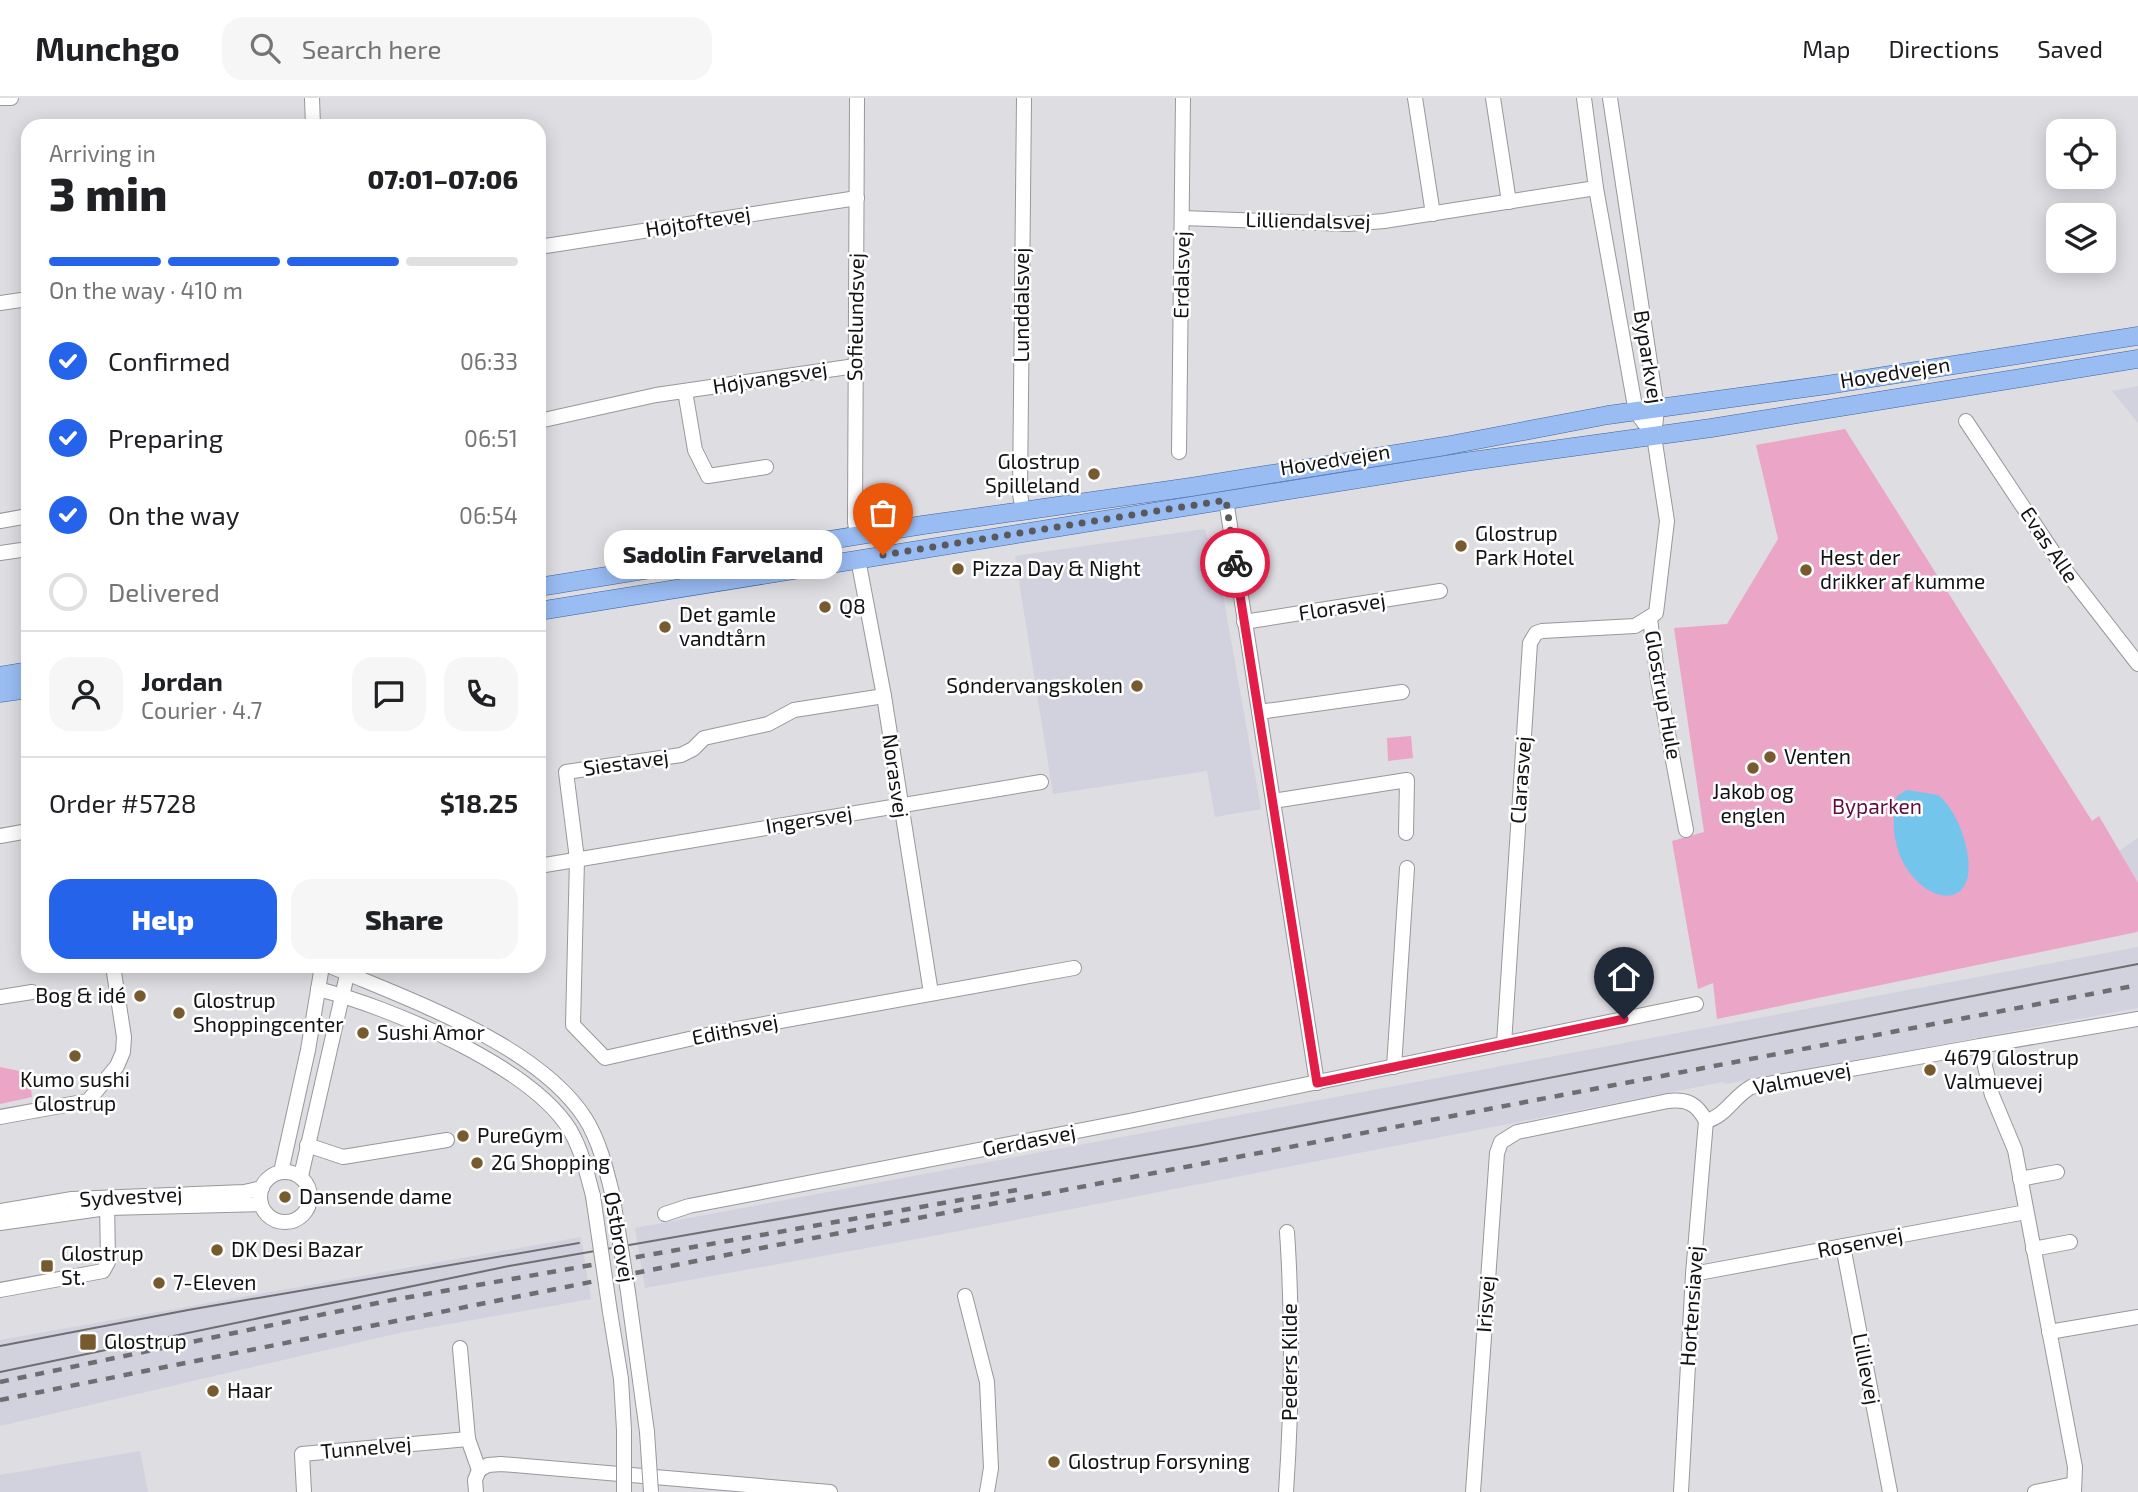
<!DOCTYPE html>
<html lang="en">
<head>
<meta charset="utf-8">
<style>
	:root { --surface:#fff; --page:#f6f6f6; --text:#202124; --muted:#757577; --line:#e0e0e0; --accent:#2563eb }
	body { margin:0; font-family:"Exo 2",sans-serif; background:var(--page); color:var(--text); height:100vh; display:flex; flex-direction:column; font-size:26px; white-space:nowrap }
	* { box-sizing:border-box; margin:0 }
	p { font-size:23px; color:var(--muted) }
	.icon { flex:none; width:38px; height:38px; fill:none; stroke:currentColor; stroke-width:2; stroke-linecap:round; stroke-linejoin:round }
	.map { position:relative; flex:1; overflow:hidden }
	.panel { position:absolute; left:21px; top:21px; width:525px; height:854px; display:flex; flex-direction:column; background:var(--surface); border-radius:21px; box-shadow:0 4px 18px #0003 }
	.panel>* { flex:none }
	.controls { position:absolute; left:2046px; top:21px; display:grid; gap:14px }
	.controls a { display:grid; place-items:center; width:70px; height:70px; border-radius:14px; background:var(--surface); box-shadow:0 4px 18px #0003; font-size:35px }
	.pin { position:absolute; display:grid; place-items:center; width:60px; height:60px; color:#fff; margin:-72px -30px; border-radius:50% 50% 50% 0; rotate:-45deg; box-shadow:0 0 7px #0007 }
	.pin .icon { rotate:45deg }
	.courier { position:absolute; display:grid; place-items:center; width:70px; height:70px; margin:-35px; border:5px solid #e11d48; border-radius:50%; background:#fff; color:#222; box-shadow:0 2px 9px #0007 }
	.bubble { position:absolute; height:49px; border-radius:21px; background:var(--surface); box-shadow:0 4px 18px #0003; font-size:23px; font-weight:800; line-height:49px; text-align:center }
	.headline em { font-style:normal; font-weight:800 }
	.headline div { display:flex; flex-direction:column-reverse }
	.headline { display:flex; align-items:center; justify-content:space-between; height:119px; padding:0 28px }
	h1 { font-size:46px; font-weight:800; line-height:52px }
	.bar { display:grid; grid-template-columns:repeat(4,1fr); gap:10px 7px; align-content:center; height:84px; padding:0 28px }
	.bar i { height:9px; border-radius:5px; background:var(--line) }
	.bar .selected { background:var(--accent) }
	.bar p { grid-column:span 4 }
	.line { display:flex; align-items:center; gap:18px; padding:0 28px; border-top:2px solid var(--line) }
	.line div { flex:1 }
	.round { display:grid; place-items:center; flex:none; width:74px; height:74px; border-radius:21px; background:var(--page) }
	ol { padding:0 28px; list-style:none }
	li { display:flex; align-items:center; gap:21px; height:77px }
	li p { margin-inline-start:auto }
	li .icon { padding:7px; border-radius:50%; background:var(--accent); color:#fff; stroke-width:4 }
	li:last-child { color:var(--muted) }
	li i { width:38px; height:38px; border:4px solid var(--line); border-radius:50% }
	.primary-button { display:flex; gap:14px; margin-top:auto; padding:14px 28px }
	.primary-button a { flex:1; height:80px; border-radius:21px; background:var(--accent); color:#fff; font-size:28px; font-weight:800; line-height:80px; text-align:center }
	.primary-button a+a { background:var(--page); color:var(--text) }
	header { display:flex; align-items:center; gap:42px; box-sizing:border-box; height:98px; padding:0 35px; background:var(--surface); border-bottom:2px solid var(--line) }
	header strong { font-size:33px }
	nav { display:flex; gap:38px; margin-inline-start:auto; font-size:24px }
	.search { width:490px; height:63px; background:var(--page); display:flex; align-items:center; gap:18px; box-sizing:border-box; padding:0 24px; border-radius:21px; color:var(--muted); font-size:26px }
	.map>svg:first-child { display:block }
</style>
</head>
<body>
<header>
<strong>Munchgo</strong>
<div class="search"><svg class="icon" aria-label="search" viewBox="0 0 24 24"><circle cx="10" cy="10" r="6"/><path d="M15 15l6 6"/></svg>Search here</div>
<nav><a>Map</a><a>Directions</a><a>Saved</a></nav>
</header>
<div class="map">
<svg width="2138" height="1394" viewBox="0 0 2138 1394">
	<rect width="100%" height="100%" fill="#dedde2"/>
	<g fill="#d2d1de">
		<polygon points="2138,288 2138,325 2112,293"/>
		<polygon points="1205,431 1223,497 1261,711 1215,719 1207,673 1053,696 1015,458"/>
		<polygon points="2138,740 2138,834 2137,834 2113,757"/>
		<polygon points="2138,849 2138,910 1726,986 1723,984 933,1138 645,1190 635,1130"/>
		<polygon points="581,1139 591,1201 399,1235 0,1328 0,1242"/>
		<polygon points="140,1353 148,1394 0,1394 0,1377"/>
	</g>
	<g fill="#eba5c7">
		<polygon points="1845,331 2092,723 2099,718 2138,785 2138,831 2137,834 1717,921 1713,885 1698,891 1672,743 1704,734 1674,530 1727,526 1778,441 1756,347"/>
		<polygon points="1411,638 1413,660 1388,663 1387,640"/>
		<polygon points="0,969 29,975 32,999 0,1006"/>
	</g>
	<path fill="#73c5eb" d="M1907 692 1938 697C1952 708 1962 731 1966 748 1987 840 1873 793 1897 698Z"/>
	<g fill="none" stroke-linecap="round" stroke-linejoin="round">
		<g stroke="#98979c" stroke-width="16">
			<g id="minor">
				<polyline points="0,0 11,0"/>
				<polyline points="312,0 313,28"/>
				<polyline points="1415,0 1433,116"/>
				<polyline points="1493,0 1509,104"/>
				<polyline points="1584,0 1596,90 1636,314 1654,338"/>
				<polyline points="1182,120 1348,126 1384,123 1596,90"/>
				<polyline points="539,149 857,100"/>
				<polyline points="0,205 28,201"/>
				<polyline points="685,293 695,352 708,378 766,369"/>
				<polyline points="539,323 656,297 855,268"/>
				<polyline points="1966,323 2065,472 2138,566"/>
				<polyline points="1179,354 1183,0"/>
				<polyline points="1226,402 1317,985"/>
				<polyline points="1023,413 1020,396 1024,0"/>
				<polyline points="0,423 28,418"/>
				<polyline points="857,438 855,424 857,0"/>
				<polyline points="0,455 28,451"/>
				<polyline points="858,461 884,598 931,895"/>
				<polyline points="1650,521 1658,582 1686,732"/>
				<polyline points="1244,524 1440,493"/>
				<polyline points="884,598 794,612 768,626 704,640 693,651 681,657 566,674 577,761 573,927 605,960 720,934 1074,870"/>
				<polyline points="1259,614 1402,594"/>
				<polyline points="1273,703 1407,682 1406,735"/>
				<polyline points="0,738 28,733"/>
				<polyline points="539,768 1041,684"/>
				<path d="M330 868C409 902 537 946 585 1020 599 1042 606 1070 612 1095"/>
				<path d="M318 891C389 909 531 968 570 1032 582 1053 587 1075 593 1098"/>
				<polyline points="0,899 32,894"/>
				<polyline points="1504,946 1530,545 1536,535 1542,533 1635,528 1656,515 1667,423 1654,338 1657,311 1610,0"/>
				<polyline points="1394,969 1407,770"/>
				<polyline points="0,1019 88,1003 117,968 123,954 124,939 113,868"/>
				<path d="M1706 1023C1726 1018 1733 999 1751 989L1980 948"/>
				<polyline points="307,1047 343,1059 447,1042"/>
				<circle cx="285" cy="1099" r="25"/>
				<polyline points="281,1074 308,952 322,868"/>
				<polyline points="301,1078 349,868"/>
				<polyline points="2020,1081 2057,1074"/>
				<polyline points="0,1113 72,1101 244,1094 262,1090"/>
				<polyline points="665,1116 689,1108 1134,1022 1696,906"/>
				<polyline points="0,1125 107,1110 261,1106"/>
				<polyline points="1843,1148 1890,1394"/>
				<polyline points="2033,1151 2070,1144"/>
				<polyline points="1693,1176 2026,1114"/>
				<polyline points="0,1192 103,1173 108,1164 107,1103"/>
				<polyline points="628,1194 647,1334"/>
				<polyline points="965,1198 987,1284 991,1370 987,1394"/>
				<polyline points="610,1214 621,1281 624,1332"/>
				<polyline points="2049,1234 2138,1219"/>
				<polyline points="460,1250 468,1341 479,1372 475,1382 476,1394"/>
				<polyline points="479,1372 488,1367 501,1366 830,1394"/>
				<polyline points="304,1394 302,1356 468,1341"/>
				<path d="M1286 1394C1292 1306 1293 1222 1287 1134"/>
				<path d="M1473 1394 1497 1055 1501 1044 1517 1034 1668 1003C1688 1001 1697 1006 1706 1023"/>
				<polyline points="1681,1394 1693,1176 1706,1023"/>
				<polyline points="2035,1394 2074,1386"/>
				<polyline points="2074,1394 2075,1369 2015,1052 1992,997 1980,948 2138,921"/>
			</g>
		</g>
		<g stroke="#3e639f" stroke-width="19">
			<g id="major">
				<polyline points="539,489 923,427 1191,389 1445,348 1608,317 1827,287 2138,238"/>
				<polyline points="539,513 1464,364 1711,330 2138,261"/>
				<polyline points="0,578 28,573"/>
				<polyline points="0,595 28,591"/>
			</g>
		</g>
		<use href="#minor" stroke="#fff" stroke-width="14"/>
		<use href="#major" stroke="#99bcf3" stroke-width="18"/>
		<g stroke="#6e6d71" stroke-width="2">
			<polyline points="0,1248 188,1212 579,1145"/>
			<polyline points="0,1274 509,1168 1197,1048 2138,866"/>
		</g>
		<g stroke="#6e6d71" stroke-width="4.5" stroke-dasharray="9 9" stroke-linecap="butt">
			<polyline points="0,1284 387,1203 1017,1092"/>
			<polyline points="0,1302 756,1151 2138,887"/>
		</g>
		<g stroke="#98979c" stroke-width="16" stroke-linecap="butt">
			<g id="minor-bridge">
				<polyline points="612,1095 628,1194"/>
				<polyline points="593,1098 610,1214"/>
				<polyline points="647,1334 651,1394"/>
				<polyline points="624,1394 624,1332"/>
			</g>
		</g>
		<use href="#minor-bridge" stroke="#fff" stroke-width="14"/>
	</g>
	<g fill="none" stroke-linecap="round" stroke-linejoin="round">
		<polyline stroke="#59585b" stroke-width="7" stroke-dasharray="0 12.6" points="883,457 1226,402 1235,465"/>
		<polyline stroke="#e11d48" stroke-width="9" points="1235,465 1317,985 1624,921"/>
	</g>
	<g fill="#775b2e" stroke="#fff" stroke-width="2.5">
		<circle cx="1094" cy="376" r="7"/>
		<circle cx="1461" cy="448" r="7"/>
		<circle cx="958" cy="471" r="7"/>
		<circle cx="1806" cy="472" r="7"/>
		<circle cx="825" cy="509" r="7"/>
		<circle cx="665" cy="529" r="7"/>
		<circle cx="1137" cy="588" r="7"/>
		<circle cx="1770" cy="659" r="7"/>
		<circle cx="1753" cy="670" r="7"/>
		<circle cx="140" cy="898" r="7"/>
		<circle cx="179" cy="915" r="7"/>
		<circle cx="363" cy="935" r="7"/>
		<circle cx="75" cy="958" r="7"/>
		<circle cx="1930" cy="972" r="7"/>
		<circle cx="463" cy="1038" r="7"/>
		<circle cx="477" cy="1065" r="7"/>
		<circle cx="285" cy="1099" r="7"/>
		<circle cx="217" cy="1152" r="7"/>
		<rect x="40" y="1161" width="14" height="14" rx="3.5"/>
		<circle cx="159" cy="1185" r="7"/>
		<rect x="79" y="1235" width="18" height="18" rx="3.5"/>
		<circle cx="213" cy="1293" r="7"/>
		<circle cx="1054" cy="1364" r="7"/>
	</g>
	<g text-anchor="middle" stroke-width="5" stroke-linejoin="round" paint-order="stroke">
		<g font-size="21" fill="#121113" stroke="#fff">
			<text transform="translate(1308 123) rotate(1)" y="7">Lilliendalsvej</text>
			<text transform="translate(698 124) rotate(-9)" y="7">Højtoftevej</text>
			<text transform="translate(1182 177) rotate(-89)" y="7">Erdalsvej</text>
			<text transform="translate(1022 207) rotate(-90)" y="7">Lunddalsvej</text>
			<text transform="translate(856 219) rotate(-89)" y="7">Sofielundsvej</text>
			<text transform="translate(1648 259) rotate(81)" y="7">Byparkvej</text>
			<text transform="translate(1895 275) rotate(-9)" y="7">Hovedvejen</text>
			<text transform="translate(770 280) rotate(-9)" y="7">Højvangsvej</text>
			<text transform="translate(1335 362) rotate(-9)" y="7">Hovedvejen</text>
			<text transform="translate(2049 447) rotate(56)" y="7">Evas Alle</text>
			<text transform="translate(1342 509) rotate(-9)" y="7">Florasvej</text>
			<text transform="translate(1663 597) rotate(80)" y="7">Glostrup Hule</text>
			<text transform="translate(626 665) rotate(-8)" y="7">Siestavej</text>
			<text transform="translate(895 678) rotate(82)" y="7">Norasvej</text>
			<text transform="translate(1521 682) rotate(-86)" y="7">Clarasvej</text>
			<text transform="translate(809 722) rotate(-9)" y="7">Ingersvej</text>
			<text transform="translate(735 932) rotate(-11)" y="7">Edithsvej</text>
			<text transform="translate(1802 981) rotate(-11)" y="7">Valmuevej</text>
			<text transform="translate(1029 1043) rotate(-11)" y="7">Gerdasvej</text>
			<text transform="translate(131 1099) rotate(-3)" y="7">Sydvestvej</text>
			<text transform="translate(619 1139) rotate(80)" y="7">Østbrovej</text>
			<text transform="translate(1860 1145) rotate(-11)" y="7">Rosenvej</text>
			<text transform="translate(1486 1206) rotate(-86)" y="7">Irisvej</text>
			<text transform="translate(1692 1208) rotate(-86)" y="7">Hortensiavej</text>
			<text transform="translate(1290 1264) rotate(-90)" y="7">Peders Kilde</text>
			<text transform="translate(1866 1271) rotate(79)" y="7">Lillievej</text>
			<text transform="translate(366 1350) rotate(-5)" y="7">Tunnelvej</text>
		</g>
		<g font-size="21" fill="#121113" stroke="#fff" text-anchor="start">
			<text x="1080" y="371" text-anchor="end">Glostrup<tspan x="1080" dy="24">Spilleland</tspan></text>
			<text x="1475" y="443">Glostrup<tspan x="1475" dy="24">Park Hotel</tspan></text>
			<text x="1820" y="467">Hest der<tspan x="1820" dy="24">drikker af kumme</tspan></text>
			<text x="972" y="478">Pizza Day &amp; Night</text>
			<text x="839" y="516">Q8</text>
			<text x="679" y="524">Det gamle<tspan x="679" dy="24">vandtårn</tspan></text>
			<text x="1123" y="595" text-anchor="end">Søndervangskolen</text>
			<text x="1784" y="666">Venten</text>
			<text x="1753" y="701" text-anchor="middle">Jakob og<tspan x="1753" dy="24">englen</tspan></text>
			<text x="126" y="905" text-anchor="end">Bog &amp; idé</text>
			<text x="193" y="910">Glostrup<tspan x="193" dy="24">Shoppingcenter</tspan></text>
			<text x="377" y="942">Sushi Amor</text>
			<text x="1944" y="967">4679 Glostrup<tspan x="1944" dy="24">Valmuevej</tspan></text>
			<text x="75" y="989" text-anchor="middle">Kumo sushi<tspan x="75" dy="24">Glostrup</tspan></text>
			<text x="477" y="1045">PureGym</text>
			<text x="491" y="1072">2G Shopping</text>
			<text x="299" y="1106">Dansende dame</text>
			<text x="231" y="1159">DK Desi Bazar</text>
			<text x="61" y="1163">Glostrup<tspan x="61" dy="24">St.</tspan></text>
			<text x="173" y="1192">7-Eleven</text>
			<text x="104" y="1251">Glostrup</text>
			<text x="227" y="1300">Haar</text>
			<text x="1068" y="1371">Glostrup Forsyning</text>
		</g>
		<g font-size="21" fill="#610c41" stroke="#fff">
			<text x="1877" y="716">Byparken</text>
		</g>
	</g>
</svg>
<div class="controls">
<a><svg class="icon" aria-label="locate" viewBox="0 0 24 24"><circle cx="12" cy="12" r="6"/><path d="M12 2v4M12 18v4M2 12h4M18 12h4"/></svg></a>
<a><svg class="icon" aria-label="layers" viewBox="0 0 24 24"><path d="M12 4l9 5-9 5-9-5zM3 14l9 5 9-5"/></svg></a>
</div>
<div class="pin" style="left:883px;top:457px;background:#ea580c"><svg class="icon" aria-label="bag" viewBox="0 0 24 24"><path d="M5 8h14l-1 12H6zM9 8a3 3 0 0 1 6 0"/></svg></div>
<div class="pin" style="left:1624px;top:921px;background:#1f2937"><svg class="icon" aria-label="home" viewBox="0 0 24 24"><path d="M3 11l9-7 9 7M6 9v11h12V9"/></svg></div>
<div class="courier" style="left:1235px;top:465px"><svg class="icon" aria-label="bike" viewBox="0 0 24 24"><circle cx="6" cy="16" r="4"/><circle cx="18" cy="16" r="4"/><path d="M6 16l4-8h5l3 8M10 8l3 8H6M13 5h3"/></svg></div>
<div class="bubble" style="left:604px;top:432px;width:238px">Sadolin Farveland</div>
<section class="panel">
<div class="headline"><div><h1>3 min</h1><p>Arriving in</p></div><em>07:01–07:06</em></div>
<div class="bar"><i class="selected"></i><i class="selected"></i><i class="selected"></i><i></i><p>On the way · 410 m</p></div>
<ol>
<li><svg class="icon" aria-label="check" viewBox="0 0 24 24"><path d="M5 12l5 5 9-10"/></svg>Confirmed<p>06:33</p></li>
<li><svg class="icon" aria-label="check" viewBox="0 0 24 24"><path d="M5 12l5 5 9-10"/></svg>Preparing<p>06:51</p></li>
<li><svg class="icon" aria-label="check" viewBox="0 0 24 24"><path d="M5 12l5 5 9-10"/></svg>On the way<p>06:54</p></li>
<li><i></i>Delivered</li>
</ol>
<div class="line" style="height:126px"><a class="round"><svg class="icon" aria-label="person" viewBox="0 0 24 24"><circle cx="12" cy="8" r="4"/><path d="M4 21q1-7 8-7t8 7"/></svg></a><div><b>Jordan</b><p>Courier · 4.7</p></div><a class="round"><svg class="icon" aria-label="chat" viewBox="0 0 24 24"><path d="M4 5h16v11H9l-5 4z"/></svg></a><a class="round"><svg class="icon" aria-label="phone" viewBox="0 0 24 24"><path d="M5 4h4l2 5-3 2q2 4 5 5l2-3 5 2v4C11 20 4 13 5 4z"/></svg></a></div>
<div class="line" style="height:91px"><div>Order #5728</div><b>$18.25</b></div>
<div class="primary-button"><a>Help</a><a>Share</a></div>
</section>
</div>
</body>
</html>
